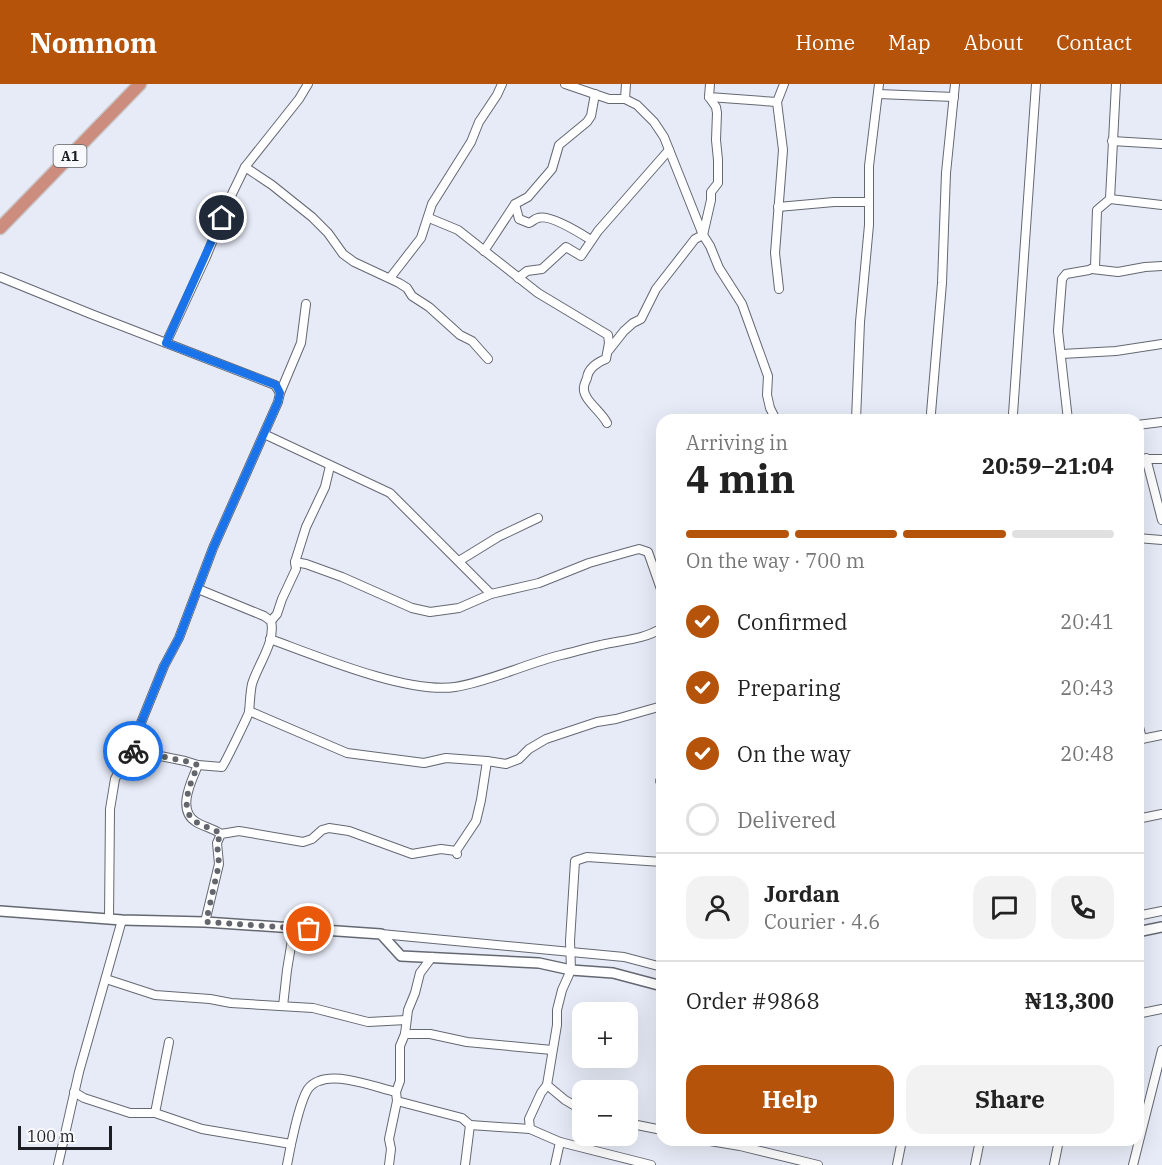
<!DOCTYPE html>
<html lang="en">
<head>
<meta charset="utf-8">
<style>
	:root { --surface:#fff; --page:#f2f2f2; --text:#222; --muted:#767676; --line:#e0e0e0; --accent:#b45309 }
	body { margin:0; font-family:"IBM Plex Serif",serif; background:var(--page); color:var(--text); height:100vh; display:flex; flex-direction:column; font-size:22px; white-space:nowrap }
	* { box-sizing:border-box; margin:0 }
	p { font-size:20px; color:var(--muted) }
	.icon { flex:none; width:33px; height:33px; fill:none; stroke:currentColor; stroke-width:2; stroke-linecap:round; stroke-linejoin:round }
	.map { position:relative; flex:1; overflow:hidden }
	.side { position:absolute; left:656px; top:330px; width:488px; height:732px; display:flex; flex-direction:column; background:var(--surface); border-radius:18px; box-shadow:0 6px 24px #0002 }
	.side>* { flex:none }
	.controls { position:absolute; left:572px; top:918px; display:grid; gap:12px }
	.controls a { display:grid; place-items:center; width:66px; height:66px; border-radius:12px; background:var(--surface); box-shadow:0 6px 24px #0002; font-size:30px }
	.scale { position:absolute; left:18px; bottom:15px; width:94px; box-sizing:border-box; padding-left:6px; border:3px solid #1d1e23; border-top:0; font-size:16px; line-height:21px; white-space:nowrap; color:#1d1e23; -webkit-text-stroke:4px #f7f9fd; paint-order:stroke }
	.pin { position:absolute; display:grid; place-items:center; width:51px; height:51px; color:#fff; margin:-26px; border:3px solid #fff; border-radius:50%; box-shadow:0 2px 6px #0007 }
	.courier { position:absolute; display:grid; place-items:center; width:60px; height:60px; margin:-30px; border:4px solid #1a73e8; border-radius:50%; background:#fff; color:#222; box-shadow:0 2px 8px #0007 }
	.headline em { font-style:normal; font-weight:700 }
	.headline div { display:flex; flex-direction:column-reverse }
	.headline { display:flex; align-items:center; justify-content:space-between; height:102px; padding:0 30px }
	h1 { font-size:39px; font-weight:700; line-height:45px }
	.bar { display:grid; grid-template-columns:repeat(4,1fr); gap:9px 6px; align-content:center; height:72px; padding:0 30px }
	.bar i { height:8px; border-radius:4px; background:var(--line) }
	.bar .on { background:var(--accent) }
	.bar p { grid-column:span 4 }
	.line { display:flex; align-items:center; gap:15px; padding:0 30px; border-top:2px solid var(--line) }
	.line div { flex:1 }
	.round { display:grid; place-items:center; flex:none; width:63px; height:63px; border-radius:18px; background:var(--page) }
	ol { padding:0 30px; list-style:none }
	li { display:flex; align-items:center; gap:18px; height:66px }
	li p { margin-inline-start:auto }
	li .icon { padding:6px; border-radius:50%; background:var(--accent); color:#fff; stroke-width:4 }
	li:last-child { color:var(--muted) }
	li i { width:33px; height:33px; border:3px solid var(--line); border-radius:50% }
	.cta { display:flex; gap:12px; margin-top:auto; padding:12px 30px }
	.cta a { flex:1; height:69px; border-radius:18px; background:var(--accent); color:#fff; font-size:24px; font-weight:700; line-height:69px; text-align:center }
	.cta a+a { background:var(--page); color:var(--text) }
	header { display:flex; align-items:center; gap:36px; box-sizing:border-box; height:84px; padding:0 30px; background:var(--accent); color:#fff }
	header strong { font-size:28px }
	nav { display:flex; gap:33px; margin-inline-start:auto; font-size:21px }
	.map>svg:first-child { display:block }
</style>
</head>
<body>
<header>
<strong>Nomnom</strong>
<nav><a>Home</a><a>Map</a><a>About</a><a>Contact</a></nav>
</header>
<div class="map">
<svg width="1162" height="1081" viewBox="0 0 1162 1081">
	<rect width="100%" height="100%" fill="#e7ebf7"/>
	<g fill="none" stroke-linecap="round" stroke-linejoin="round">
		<g stroke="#646872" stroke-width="10">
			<g id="minor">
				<polyline points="565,0 609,15 625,15 637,21 654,38 664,53 703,151 710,162 719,184 742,220 768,292 767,311 770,324 776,336"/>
				<polyline points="710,0 709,13 777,18"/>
				<polyline points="878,10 954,13"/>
				<polyline points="625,15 626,0"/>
				<polyline points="1112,57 1162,60"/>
				<polyline points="245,83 272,101 312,133 328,149 343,170 354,178 399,199 407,204 412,212 429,223 460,251 472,257 488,275"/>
				<polyline points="1110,115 1162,121"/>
				<path d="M515 120 519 135 529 139C532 138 534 135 538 134 550 130 580 149 591 156"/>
				<polyline points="778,123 834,118 869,118"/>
				<path d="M429 134 458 146 538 209 608 251 609 259 606 275C597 278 588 285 587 294 586 297 584 300 584 303 582 315 601 327 607 339"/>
				<polyline points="484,167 515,120 528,113 552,85 559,61 587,38 591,32 595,10"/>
				<polyline points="1092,185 1118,188 1145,183 1162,182"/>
				<polyline points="0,193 91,230 275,301 280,309"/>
				<polyline points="390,194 421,154 432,120 471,58 479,38 497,11 502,0"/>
				<polyline points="518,194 527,187 542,185 566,163 581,172 598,147 669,66"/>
				<polyline points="779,205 775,169 783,66 777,18 784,0"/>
				<polyline points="166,259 206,173 230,114 245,83 299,15 308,0"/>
				<polyline points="609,266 624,247 633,239 641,235 656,205 695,155 703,151 711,116 711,108 718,99 718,76 716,56 717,29 716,23 709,13"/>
				<polyline points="1062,270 1116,267 1162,260"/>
				<polyline points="1013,330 1036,0"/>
				<polyline points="856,336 860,238 869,141 869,82 879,0"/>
				<polyline points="932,336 931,329 942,199 946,89 955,0"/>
				<polyline points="1068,336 1058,247 1062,195 1066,190 1089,186 1095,183 1097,126 1110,115 1116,0"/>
				<polyline points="1137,341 1162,338"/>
				<polyline points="264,350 390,409 491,510"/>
				<polyline points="1146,374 1162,436"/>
				<polyline points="1137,375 1162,375"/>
				<polyline points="1137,454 1162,456"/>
				<polyline points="459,477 498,453 538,434"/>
				<polyline points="295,478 306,480 342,493 412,524 430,528 459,524 491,510 539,499 589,479 628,468 639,465 648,468 662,508"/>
				<polyline points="271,537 277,530 282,515 296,485 295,478 306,443 325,403 330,382"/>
				<path d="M270 555C317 572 407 610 455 603 491 597 525 580 561 571 574 568 587 564 601 561 622 556 643 556 662 544"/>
				<polyline points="249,627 347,669 424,679 446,674 487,677 506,680 519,675 529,665 546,655 597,638 616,635 662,622"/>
				<polyline points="1137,635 1142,655"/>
				<polyline points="1137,656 1162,651"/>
				<path d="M130 666 185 677 198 681 222 683C224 681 248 632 249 628 250 619 250 609 252 600 258 580 276 558 271 537L264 532 198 505"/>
				<path d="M198 681C192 696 176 726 196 738 204 743 213 744 221 750"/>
				<polyline points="660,697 662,699"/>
				<polyline points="1137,735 1162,730"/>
				<polyline points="457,770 456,767 476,737 481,716 487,677"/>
				<polyline points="1137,832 1162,827"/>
				<polyline points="109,835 110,725 115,695 130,666 164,582 179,554 213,464 278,318 280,309 301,259 306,220"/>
				<polyline points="205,838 219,780 217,759 221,750 239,747 303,758 312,755 322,746 329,744 349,747 412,770 441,765 456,767"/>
				<polyline points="381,850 624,873 662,883"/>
				<polyline points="106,895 155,911 210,915 231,919 313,924 368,938 406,936"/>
				<polyline points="283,922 287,886 294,844"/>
				<polyline points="1137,930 1162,925"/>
				<polyline points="405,950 430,950 467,958 552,966"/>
				<polyline points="547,1001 565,1016 582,1026"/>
				<polyline points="74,1008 84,1014 130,1029 155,1029 202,1045 291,1060"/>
				<polyline points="397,1017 462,1034 470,1041 465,1081"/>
				<polyline points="155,1029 169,958"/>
				<polyline points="627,1039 662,1046"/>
				<polyline points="470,1041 530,1045"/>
				<polyline points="704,1056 740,1062 818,1081"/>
				<polyline points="560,1058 651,1081"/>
				<polyline points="58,1081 79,988 122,836"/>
				<path d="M287 1081C290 1064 299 1019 308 1005 310 1002 315 998 319 997 339 989 375 1003 396 1008"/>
				<polyline points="389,1081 391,1065 389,1055 397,1017 396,1008 400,997 400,962 405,950 408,926 415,909 420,889 432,873"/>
				<polyline points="555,1081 560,1058 530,1045 529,1035 541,1009 547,1001 557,941 557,926 562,906 571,886 570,857 575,777 587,773 662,778"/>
				<polyline points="897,1081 902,1056"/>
				<polyline points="975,1081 980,1056"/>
				<polyline points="1054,1081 1059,1056"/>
				<polyline points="1133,1081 1162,966"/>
			</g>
		</g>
		<g stroke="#646872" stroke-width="12">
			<g id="tertiary">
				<polyline points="0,827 122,836 205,838 381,850 401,872 539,879 571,886 613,889 662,902"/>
				<polyline points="1137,848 1162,843"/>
			</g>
		</g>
		<g stroke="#c9c9ca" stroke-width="15">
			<polyline id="trunk" points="0,144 140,0"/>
		</g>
		<use href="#minor" stroke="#fff" stroke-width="8"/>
		<use href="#tertiary" stroke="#fff" stroke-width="9"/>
		<use href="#trunk" stroke="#cc8c7e" stroke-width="12"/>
	</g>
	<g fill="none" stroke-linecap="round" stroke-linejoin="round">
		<path stroke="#64666d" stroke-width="6" stroke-dasharray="0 10.8" d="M133 667 185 677 198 681C192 696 177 726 196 738 204 743 213 744 221 750L217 759 219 780 206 838 309 845"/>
		<polyline stroke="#1a73e8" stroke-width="8" points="133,667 130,666 164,582 179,554 213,464 278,318 280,309 276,301 166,259 222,134"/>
	</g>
	<g text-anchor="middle" stroke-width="6" stroke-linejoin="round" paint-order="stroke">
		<rect fill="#f7f9fd" stroke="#5e6064" stroke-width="1.5" x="53.5" y="61" width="33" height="22" rx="4.5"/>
		<g font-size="14" font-weight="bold" fill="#1d1e23">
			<text x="70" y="77">A1</text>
		</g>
	</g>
</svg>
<div class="controls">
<a>+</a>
<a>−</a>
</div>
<div class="scale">100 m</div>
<div class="pin" style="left:309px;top:845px;background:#ea580c"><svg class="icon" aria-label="bag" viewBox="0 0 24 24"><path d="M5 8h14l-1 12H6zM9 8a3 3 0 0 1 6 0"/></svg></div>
<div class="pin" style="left:222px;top:134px;background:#1f2937"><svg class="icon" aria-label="home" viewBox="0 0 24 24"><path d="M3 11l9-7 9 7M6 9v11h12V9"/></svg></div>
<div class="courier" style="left:133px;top:667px"><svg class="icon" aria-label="bike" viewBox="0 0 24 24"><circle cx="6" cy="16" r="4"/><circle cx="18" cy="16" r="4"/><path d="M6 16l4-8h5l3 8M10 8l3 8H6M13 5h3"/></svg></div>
<section class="side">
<div class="headline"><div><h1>4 min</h1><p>Arriving in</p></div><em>20:59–21:04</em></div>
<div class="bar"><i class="on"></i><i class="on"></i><i class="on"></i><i></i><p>On the way · 700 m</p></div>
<ol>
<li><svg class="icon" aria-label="check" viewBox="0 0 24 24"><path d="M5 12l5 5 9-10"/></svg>Confirmed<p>20:41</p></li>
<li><svg class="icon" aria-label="check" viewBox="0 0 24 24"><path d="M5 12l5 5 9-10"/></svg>Preparing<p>20:43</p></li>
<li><svg class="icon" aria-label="check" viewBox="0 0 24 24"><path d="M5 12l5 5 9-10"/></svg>On the way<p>20:48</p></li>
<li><i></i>Delivered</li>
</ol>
<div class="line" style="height:108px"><a class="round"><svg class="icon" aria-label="person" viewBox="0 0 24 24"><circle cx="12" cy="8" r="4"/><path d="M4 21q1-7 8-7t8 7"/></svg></a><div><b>Jordan</b><p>Courier · 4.6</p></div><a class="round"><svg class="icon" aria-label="chat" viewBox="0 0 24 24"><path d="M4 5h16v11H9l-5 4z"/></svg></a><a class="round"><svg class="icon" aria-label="phone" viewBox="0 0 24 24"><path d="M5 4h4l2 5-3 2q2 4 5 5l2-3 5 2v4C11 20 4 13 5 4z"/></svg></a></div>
<div class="line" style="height:78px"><div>Order #9868</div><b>₦13,300</b></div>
<div class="cta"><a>Help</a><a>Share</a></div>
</section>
</div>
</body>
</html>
